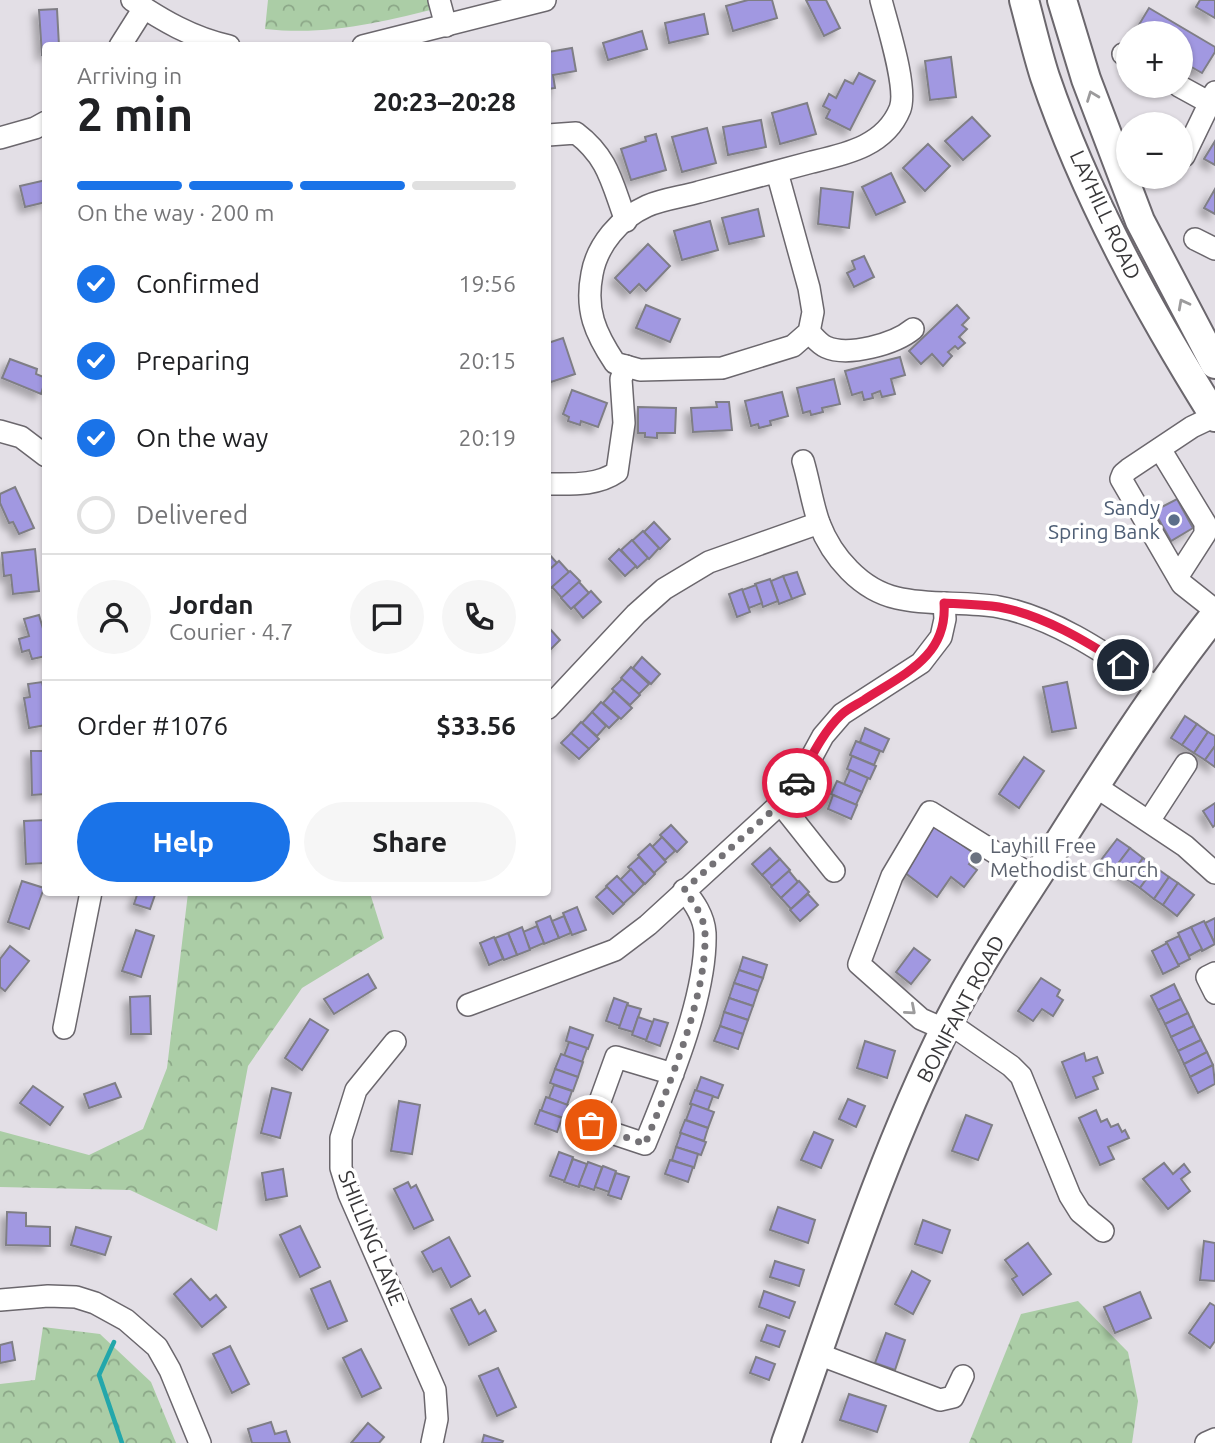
<!DOCTYPE html>
<html lang="en">
<head>
<meta charset="utf-8">
<style>
	:root { --surface:#fff; --page:#f6f6f6; --text:#202124; --muted:#757577; --line:#e0e0e0; --accent:#1a73e8 }
	body { margin:0; font-family:Ubuntu,sans-serif; background:var(--page); color:var(--text); height:100vh; display:flex; flex-direction:column; font-size:26px; white-space:nowrap }
	* { box-sizing:border-box; margin:0 }
	p { font-size:23px; color:var(--muted) }
	.icon { flex:none; width:38px; height:38px; fill:none; stroke:currentColor; stroke-width:2; stroke-linecap:round; stroke-linejoin:round }
	.map { position:relative; flex:1; overflow:hidden }
	.panel { position:absolute; left:42px; top:42px; width:509px; height:854px; display:flex; flex-direction:column; background:var(--surface); border-radius:7px; box-shadow:0 2px 5px #0004 }
	.panel>* { flex:none }
	.buttons { position:absolute; left:1116px; top:21px; display:grid; gap:14px }
	.buttons a { display:grid; place-items:center; width:77px; height:77px; border-radius:50%; background:var(--surface); box-shadow:0 2px 5px #0004; font-size:35px }
	.pin { position:absolute; display:grid; place-items:center; width:60px; height:60px; color:#fff; margin:-30px; border:4px solid #fff; border-radius:50%; box-shadow:0 2px 7px #0007 }
	.courier { position:absolute; display:grid; place-items:center; width:70px; height:70px; margin:-35px; border:5px solid #e11d48; border-radius:50%; background:#fff; color:#222; box-shadow:0 2px 9px #0007 }
	.summary em { font-style:normal; font-weight:600 }
	.summary div { display:flex; flex-direction:column-reverse }
	.summary { display:flex; align-items:center; justify-content:space-between; height:119px; padding:0 35px }
	h1 { font-size:46px; font-weight:600; line-height:52px }
	.bar { display:grid; grid-template-columns:repeat(4,1fr); gap:10px 7px; align-content:center; height:84px; padding:0 35px }
	.bar i { height:9px; border-radius:5px; background:var(--line) }
	.bar .on { background:var(--accent) }
	.bar p { grid-column:span 4 }
	.line { display:flex; align-items:center; gap:18px; padding:0 35px; border-top:2px solid var(--line) }
	.line div { flex:1 }
	.round { display:grid; place-items:center; flex:none; width:74px; height:74px; border-radius:37px; background:var(--page) }
	ol { padding:0 35px; list-style:none }
	li { display:flex; align-items:center; gap:21px; height:77px }
	li p { margin-inline-start:auto }
	li .icon { padding:7px; border-radius:50%; background:var(--accent); color:#fff; stroke-width:4 }
	li:last-child { color:var(--muted) }
	li i { width:38px; height:38px; border:4px solid var(--line); border-radius:50% }
	.button { display:flex; gap:14px; margin-top:auto; padding:14px 35px }
	.button a { flex:1; height:80px; border-radius:42px; background:var(--accent); color:#fff; font-size:28px; font-weight:600; line-height:80px; text-align:center }
	.button a+a { background:var(--page); color:var(--text) }
	.map>svg:first-child { display:block }
</style>
</head>
<body>
<div class="map">
<svg width="1215" height="1443" viewBox="0 0 1215 1443">
	<defs>
		<pattern id="forest-crowns" width="20" height="18" patternUnits="userSpaceOnUse" patternTransform="scale(1.75)"><rect width="20" height="18" fill="#abcda6"/><path d="M2 6a3 3 0 1 1 6 0M12 15a3 3 0 1 1 6 0" fill="none" stroke="#8ca788"/></pattern>
		<filter id="shadow"><feDropShadow dx="-5.5" dy="5.5" stdDeviation="3.5" flood-color="#0004"/></filter>
	</defs>
	<rect width="100%" height="100%" fill="#e3dfe6"/>
	<g fill="url(#forest-crowns)">
		<path d="M268 0H442L443 7C381 22 329 36 265 29Z"/>
		<polygon points="188,893 370,893 384,938 302,988 248,1066 217,1231 130,1190 0,1187 0,1131 89,1155 143,1129 167,1068"/>
		<polygon points="1078,1301 1128,1352 1138,1401 1132,1443 969,1443 1021,1314"/>
		<polygon points="43,1327 100,1334 151,1382 176,1443 0,1443 0,1384 35,1380"/>
	</g>
	<g fill="none" stroke-linecap="round" stroke-linejoin="round">
		<polyline stroke="#23a7ab" stroke-width="4.5" points="114,1342 99,1375 122,1443"/>
	</g>
	<g fill="#a198e1" stroke="#7f7e85" stroke-width="2" filter="url(#shadow)">
		<polygon points="748,0 772,0 777,18 733,31 726,6"/>
		<polygon points="806,0 826,0 840,28 824,36"/>
		<polygon points="1200,0 1215,0 1215,18 1196,7"/>
		<polygon points="1149,8 1215,47 1215,52 1202,73 1181,61 1181,33 1134,33"/>
		<polygon points="57,9 59,46 46,46 46,54 42,55 39,10"/>
		<polygon points="704,14 708,34 669,43 665,23"/>
		<polygon points="642,31 647,49 608,60 603,43"/>
		<polygon points="572,48 576,71 553,75 555,88 548,89 548,52"/>
		<polygon points="951,57 956,97 930,100 925,61"/>
		<polygon points="859,73 875,81 850,130 826,118 830,110 823,106 829,94 836,98 845,80 853,84"/>
		<polygon points="807,103 816,134 780,144 772,113"/>
		<polygon points="972,117 990,136 963,160 945,141"/>
		<polygon points="761,120 766,147 728,155 723,127"/>
		<polygon points="707,128 716,163 682,172 672,137"/>
		<polygon points="656,134 666,170 631,180 621,149 646,141 645,137"/>
		<polygon points="1215,141 1215,165 1204,159"/>
		<polygon points="928,144 950,166 925,191 903,168"/>
		<polygon points="891,173 905,202 876,215 862,187"/>
		<polygon points="46,180 46,202 25,207 20,186"/>
		<polygon points="821,188 853,192 849,228 818,224"/>
		<polygon points="1215,189 1215,214 1204,208"/>
		<polygon points="758,209 764,236 729,244 722,218"/>
		<polygon points="710,221 718,250 682,260 674,231"/>
		<polygon points="648,244 670,266 646,291 639,284 630,293 615,278"/>
		<polygon points="864,256 874,277 854,287 847,273 855,269 852,261"/>
		<polygon points="646,305 680,319 670,342 636,328"/>
		<polygon points="957,305 969,318 962,325 967,329 959,337 965,343 958,349 955,346 948,352 952,356 943,366 932,354 921,364 909,351"/>
		<polygon points="563,338 575,374 551,382 548,376 548,343"/>
		<polygon points="900,357 905,375 891,379 895,394 882,397 880,391 872,394 873,398 864,400 862,392 852,395 845,371"/>
		<polygon points="10,359 37,369 36,374 46,378 41,394 2,378"/>
		<polygon points="834,379 840,404 822,408 823,412 811,415 810,411 803,413 797,388"/>
		<polygon points="572,390 607,403 598,427 581,421 580,425 568,421 569,417 563,414"/>
		<polygon points="782,392 788,416 770,421 771,425 759,428 758,424 751,426 745,401"/>
		<polygon points="716,402 729,402 732,430 693,432 691,408 717,407"/>
		<polygon points="638,407 676,408 675,433 657,433 657,438 645,437 645,433 638,433"/>
		<polygon points="15,487 34,528 19,534 13,522 9,523 0,503 0,494"/>
		<polygon points="1177,499 1193,528 1171,541 1154,511"/>
		<polygon points="654,522 670,539 660,549 644,532"/>
		<polygon points="643,531 659,548 649,559 632,541"/>
		<polygon points="632,540 648,558 637,568 621,550"/>
		<polygon points="35,549 39,591 13,594 11,575 4,576 2,553"/>
		<polygon points="619,549 636,566 625,576 609,559"/>
		<polygon points="548,553 557,563 548,571"/>
		<polygon points="559,561 569,572 551,588 548,584 548,571"/>
		<polygon points="570,571 580,581 562,598 552,587"/>
		<polygon points="797,572 805,594 792,599 783,576"/>
		<polygon points="783,576 792,599 779,604 771,581"/>
		<polygon points="770,579 778,601 763,607 755,584"/>
		<polygon points="579,582 589,593 571,609 561,598"/>
		<polygon points="756,585 762,603 749,608 742,590"/>
		<polygon points="742,589 750,612 737,617 729,594"/>
		<polygon points="591,591 601,602 583,618 574,607"/>
		<polygon points="39,615 46,639 46,656 32,659 29,650 22,652 19,639 29,636 24,619"/>
		<polygon points="550,629 560,640 548,652 548,631"/>
		<polygon points="642,657 660,674 651,684 633,668"/>
		<polygon points="631,667 649,684 639,694 621,678"/>
		<polygon points="622,679 640,695 630,705 612,689"/>
		<polygon points="42,682 46,700 46,725 29,728 24,698 30,697 28,684"/>
		<polygon points="1067,682 1076,728 1052,732 1043,687"/>
		<polygon points="614,691 632,708 621,719 603,703"/>
		<polygon points="601,702 619,718 609,728 592,712"/>
		<polygon points="592,712 606,726 597,736 582,723"/>
		<polygon points="1185,716 1197,724 1182,745 1171,738"/>
		<polygon points="581,722 599,739 589,749 571,733"/>
		<polygon points="1197,724 1208,732 1194,753 1182,745"/>
		<polygon points="865,728 889,739 883,752 860,742"/>
		<polygon points="1208,732 1215,736 1215,746 1205,760 1194,753"/>
		<polygon points="571,733 589,749 579,759 561,743"/>
		<polygon points="856,741 880,751 874,765 850,755"/>
		<polygon points="1215,746 1215,767 1205,760"/>
		<polygon points="31,751 46,751 46,794 32,795"/>
		<polygon points="852,756 876,766 870,779 847,769"/>
		<polygon points="1024,757 1044,771 1019,808 999,794"/>
		<polygon points="850,770 868,778 862,792 844,784"/>
		<polygon points="837,781 862,792 856,805 831,794"/>
		<polygon points="833,795 857,805 851,819 828,809"/>
		<polygon points="1215,803 1215,825 1213,827 1203,811"/>
		<polygon points="46,820 46,863 26,864 24,821"/>
		<polygon points="933,824 976,855 969,864 977,870 964,887 951,877 937,897 900,869"/>
		<polygon points="671,825 687,842 677,852 660,835"/>
		<polygon points="662,837 675,851 665,860 652,847"/>
		<polygon points="1117,839 1130,848 1114,869 1101,860"/>
		<polygon points="650,844 666,862 654,873 638,855"/>
		<polygon points="770,848 780,859 762,875 752,864"/>
		<polygon points="1130,848 1143,858 1128,880 1114,869"/>
		<polygon points="639,857 655,874 645,884 628,867"/>
		<polygon points="1143,858 1155,867 1140,888 1128,880"/>
		<polygon points="780,859 790,870 772,886 762,875"/>
		<polygon points="1155,867 1169,877 1154,899 1140,888"/>
		<polygon points="631,869 644,884 634,894 620,880"/>
		<polygon points="789,871 798,882 781,898 771,887"/>
		<polygon points="617,876 634,894 623,904 606,886"/>
		<polygon points="1169,877 1178,883 1163,905 1154,899"/>
		<polygon points="22,881 44,888 29,929 8,922"/>
		<polygon points="799,881 809,892 791,909 781,898"/>
		<polygon points="1178,883 1194,895 1177,916 1163,905"/>
		<polygon points="607,887 624,904 613,914 596,897"/>
		<polygon points="138,892 156,892 150,909 134,904"/>
		<polygon points="808,894 818,905 800,921 790,910"/>
		<polygon points="577,907 586,930 572,935 563,913"/>
		<polygon points="550,916 559,938 544,944 536,922"/>
		<polygon points="564,916 571,933 559,938 552,921"/>
		<polygon points="1215,918 1215,944 1205,923"/>
		<polygon points="1204,921 1215,944 1202,951 1191,927"/>
		<polygon points="537,926 544,943 530,949 523,932"/>
		<polygon points="522,927 530,950 517,955 508,933"/>
		<polygon points="1191,927 1202,949 1189,956 1178,933"/>
		<polygon points="136,930 154,936 141,977 122,971"/>
		<polygon points="508,933 517,955 504,960 495,938"/>
		<polygon points="1179,936 1190,959 1178,965 1166,942"/>
		<polygon points="494,937 503,959 489,965 480,943"/>
		<polygon points="1167,943 1179,966 1163,974 1152,951"/>
		<polygon points="10,946 29,961 5,991 0,987 0,959"/>
		<polygon points="914,948 930,960 911,984 896,972"/>
		<polygon points="743,957 767,965 763,978 739,970"/>
		<polygon points="739,970 763,978 758,991 734,983"/>
		<polygon points="368,974 376,988 334,1014 324,999"/>
		<polygon points="1041,978 1060,990 1057,996 1063,1000 1053,1016 1042,1009 1033,1021 1018,1011"/>
		<polygon points="734,983 758,991 753,1006 729,998"/>
		<polygon points="1174,984 1181,999 1158,1010 1151,996"/>
		<polygon points="150,996 151,1034 131,1034 130,997"/>
		<polygon points="614,998 628,1003 620,1026 606,1021"/>
		<polygon points="729,998 753,1006 748,1020 724,1012"/>
		<polygon points="1181,999 1188,1013 1165,1024 1158,1010"/>
		<polygon points="627,1005 641,1009 633,1032 619,1028"/>
		<polygon points="724,1012 748,1020 743,1034 720,1026"/>
		<polygon points="1188,1013 1194,1026 1171,1037 1165,1024"/>
		<polygon points="638,1017 653,1022 646,1040 632,1035"/>
		<polygon points="310,1019 328,1030 302,1070 285,1058"/>
		<polygon points="654,1019 668,1023 660,1046 646,1041"/>
		<polygon points="720,1026 743,1034 738,1049 714,1041"/>
		<polygon points="1194,1026 1201,1040 1178,1051 1171,1037"/>
		<polygon points="570,1027 593,1035 588,1049 566,1041"/>
		<polygon points="1201,1040 1207,1052 1184,1064 1178,1051"/>
		<polygon points="865,1041 895,1051 887,1078 857,1068"/>
		<polygon points="569,1042 587,1048 582,1062 564,1056"/>
		<polygon points="1207,1052 1213,1065 1190,1077 1184,1064"/>
		<polygon points="1084,1053 1086,1061 1097,1057 1103,1073 1093,1077 1098,1089 1076,1098 1062,1062"/>
		<polygon points="561,1054 583,1062 578,1077 555,1069"/>
		<polygon points="1213,1065 1215,1084 1198,1093 1190,1077"/>
		<polygon points="555,1069 578,1077 573,1091 550,1083"/>
		<polygon points="701,1077 723,1085 718,1098 696,1091"/>
		<polygon points="115,1083 121,1097 89,1108 84,1094"/>
		<polygon points="554,1085 572,1091 567,1105 549,1098"/>
		<polygon points="33,1086 63,1107 50,1125 20,1103"/>
		<polygon points="272,1088 291,1093 280,1138 261,1133"/>
		<polygon points="695,1090 713,1096 708,1110 690,1104"/>
		<polygon points="546,1097 568,1105 564,1118 541,1111"/>
		<polygon points="848,1099 865,1106 856,1127 839,1119"/>
		<polygon points="399,1101 420,1105 412,1154 391,1151"/>
		<polygon points="692,1104 714,1112 708,1128 686,1120"/>
		<polygon points="540,1110 562,1118 557,1132 535,1124"/>
		<polygon points="1096,1110 1101,1122 1107,1119 1111,1127 1118,1124 1122,1132 1125,1130 1129,1138 1108,1147 1114,1159 1100,1165 1079,1118"/>
		<polygon points="966,1115 992,1125 978,1160 952,1151"/>
		<polygon points="685,1120 708,1128 704,1141 680,1133"/>
		<polygon points="814,1132 833,1140 821,1168 801,1160"/>
		<polygon points="681,1133 706,1142 701,1155 676,1147"/>
		<polygon points="676,1147 698,1154 694,1168 672,1160"/>
		<polygon points="559,1152 573,1157 565,1181 550,1176"/>
		<polygon points="573,1159 587,1164 579,1187 564,1182"/>
		<polygon points="670,1160 693,1167 688,1182 665,1174"/>
		<polygon points="588,1162 602,1167 594,1190 579,1185"/>
		<polygon points="1164,1163 1173,1174 1184,1164 1190,1172 1181,1179 1190,1191 1168,1209 1143,1179"/>
		<polygon points="603,1166 616,1171 609,1192 595,1187"/>
		<polygon points="283,1169 287,1196 266,1200 262,1173"/>
		<polygon points="616,1173 629,1177 621,1199 608,1195"/>
		<polygon points="408,1182 411,1188 416,1185 433,1220 414,1229 394,1189"/>
		<polygon points="778,1207 815,1220 808,1243 770,1230"/>
		<polygon points="7,1212 26,1213 26,1226 50,1227 50,1246 6,1245"/>
		<polygon points="923,1220 950,1230 942,1253 915,1244"/>
		<polygon points="300,1226 320,1267 300,1277 280,1235"/>
		<polygon points="76,1227 111,1237 105,1255 71,1245"/>
		<polygon points="449,1237 470,1276 451,1287 441,1268 433,1272 422,1252"/>
		<polygon points="1204,1241 1215,1243 1215,1281 1200,1280"/>
		<polygon points="1028,1243 1051,1274 1023,1295 1012,1279 1017,1276 1005,1260"/>
		<polygon points="775,1261 804,1270 799,1286 770,1277"/>
		<polygon points="912,1271 930,1281 913,1314 895,1304"/>
		<polygon points="191,1279 210,1300 216,1295 226,1307 202,1327 174,1294"/>
		<polygon points="330,1281 347,1321 328,1329 311,1289"/>
		<polygon points="764,1291 795,1302 789,1318 759,1307"/>
		<polygon points="1140,1292 1151,1318 1115,1333 1104,1307"/>
		<polygon points="471,1299 479,1314 485,1310 496,1331 469,1345 451,1309"/>
		<polygon points="1210,1303 1215,1306 1215,1341 1210,1348 1189,1333"/>
		<polygon points="767,1325 785,1331 779,1347 761,1341"/>
		<polygon points="886,1333 905,1340 895,1370 875,1363"/>
		<polygon points="12,1342 15,1360 0,1363 0,1345"/>
		<polygon points="230,1346 249,1384 232,1393 213,1354"/>
		<polygon points="361,1349 381,1388 362,1397 343,1358"/>
		<polygon points="756,1357 775,1364 769,1380 750,1373"/>
		<polygon points="498,1368 516,1407 497,1416 479,1376"/>
		<polygon points="849,1394 886,1406 877,1432 840,1420"/>
		<polygon points="271,1422 275,1434 286,1431 290,1443 252,1443 248,1429"/>
		<polygon points="368,1423 384,1437 379,1443 351,1443"/>
		<polygon points="484,1435 503,1441 502,1443 482,1443"/>
	</g>
	<g fill="none" stroke-linecap="round" stroke-linejoin="round">
		<g stroke="#6b676d" stroke-width="24">
			<g id="minor">
				<path d="M132 0C162 20 192 38 229 46"/>
				<polyline points="439,0 446,26"/>
				<polyline points="120,46 144,8"/>
				<polyline points="363,46 545,0"/>
				<polyline points="1123,54 1129,58"/>
				<polyline points="1179,86 1210,103"/>
				<path d="M548 135 576 133C609 158 612 184 626 221"/>
				<polyline points="0,138 35,128 46,122"/>
				<polyline points="1184,156 1215,92"/>
				<path d="M777 172 809 288 813 312 809 332 793 346 722 368 640 370 615 363C595 333 585 310 592 274 597 245 620 218 647 206 663 199 682 197 699 192 736 182 774 172 812 162 846 154 885 146 900 109 908 88 887 24 881 0"/>
				<polyline points="1195,239 1215,249"/>
				<path d="M809 332C814 337 819 344 826 347 848 357 895 344 913 329"/>
				<polyline points="1215,416 1192,427 1129,469 1123,474 1121,479 1182,584 1215,610"/>
				<polyline points="0,431 21,437 46,456"/>
				<polyline points="1160,449 1205,523 1205,534 1178,576"/>
				<path d="M803 461C809 481 812 503 819 523 832 557 861 590 897 598 930 606 966 601 999 607 1057 618 1112 658 1160 690"/>
				<path d="M548 484C571 484 597 486 617 472L624 423 621 379 626 366"/>
				<polyline points="548,708 636,614 664,589 709,562 819,523"/>
				<polyline points="1095,786 1185,846 1215,873"/>
				<polyline points="780,803 834,871"/>
				<polyline points="1149,821 1186,764"/>
				<polyline points="1215,973 1207,977 1215,993"/>
				<polyline points="468,1005 615,950 648,925 792,793 823,736 842,714 921,663 941,637 945,619 944,603"/>
				<polyline points="949,1023 1011,1066 1021,1076 1070,1196 1080,1212 1103,1231"/>
				<polyline points="64,1028 91,892"/>
				<polyline points="946,1030 921,1019 859,964 892,876 930,812 1036,878"/>
				<polyline points="395,1042 356,1090 341,1138 341,1168 349,1194 435,1390 437,1419 432,1443"/>
				<path d="M673 1074 616 1057 591 1126 645 1144C669 1085 707 996 705 933 704 916 694 902 684 890"/>
				<polyline points="0,1300 48,1296 76,1297 95,1303 126,1320 157,1347 170,1370 200,1443"/>
				<polyline points="818,1354 940,1400 953,1397 963,1376"/>
				<polyline points="1206,1443 1215,1439"/>
			</g>
		</g>
		<g stroke="#6b676d" stroke-width="32">
			<g id="major">
				<path d="M1024 0C1031 26 1037 52 1045 77 1086 197 1148 310 1215 417"/>
				<polyline points="1062,0 1086,79 1140,221 1215,364"/>
				<path d="M786 1443C836 1302 881 1157 948 1023 979 962 1019 905 1056 847 1106 768 1157 688 1215 615"/>
			</g>
		</g>
		<use href="#minor" stroke="#fff" stroke-width="21"/>
		<use href="#major" stroke="#fff" stroke-width="28"/>
	</g>
	<defs><path id="oneway-chevron" d="M-2-3.5L2.5 0L-2 3.5" fill="none" stroke-width="1.6" stroke-linecap="round" stroke-linejoin="round" transform="scale(1.75)"/></defs>
	<g stroke="#9c9b9c">
		<use href="#oneway-chevron" transform="translate(1092 96) rotate(-111)"/>
		<use href="#oneway-chevron" transform="translate(1183 304) rotate(-118)"/>
		<use href="#oneway-chevron" transform="translate(911 1010) rotate(41)"/>
	</g>
	<g fill="none" stroke-linecap="round" stroke-linejoin="round">
		<path stroke="#747276" stroke-width="7" stroke-dasharray="0 12.6" d="M591 1125 645 1144C669 1085 707 996 705 933 704 916 694 903 684 890L792 793 797 783"/>
		<path stroke="#e11d48" stroke-width="9" d="M797 783C810 760 822 733 841 715 847 709 856 705 864 700 902 675 948 657 944 603 962 604 981 604 999 607 1043 615 1086 641 1123 665"/>
	</g>
	<circle fill="#5c6f8a" stroke="#fff" stroke-width="2.5" cx="1174" cy="520" r="7"/>
	<circle fill="#6b7280" stroke="#fff" stroke-width="2.5" cx="976" cy="858" r="7"/>
	<g text-anchor="middle" stroke-width="7" stroke-linejoin="round" paint-order="stroke">
		<g font-size="21" fill="#383739" stroke="#fff">
			<text transform="translate(1105 215) rotate(65)" y="7">LAYHILL ROAD</text>
			<text transform="translate(961 1009) rotate(-62)" y="7">BONIFANT ROAD</text>
			<text transform="translate(371 1238) rotate(68)" y="7">SHILLING LANE</text>
		</g>
		<g font-size="21" fill="#4e5e75" stroke="#fff" text-anchor="end">
			<text x="1160" y="515">Sandy<tspan x="1160" dy="24">Spring Bank</tspan></text>
		</g>
		<g font-size="21" fill="#5b616d" stroke="#fff" text-anchor="start">
			<text x="990" y="853">Layhill Free<tspan x="990" dy="24">Methodist Church</tspan></text>
		</g>
	</g>
</svg>
<div class="buttons">
<a>+</a>
<a>−</a>
</div>
<div class="pin" style="left:591px;top:1125px;background:#ea580c"><svg class="icon" aria-label="bag" viewBox="0 0 24 24"><path d="M5 8h14l-1 12H6zM9 8a3 3 0 0 1 6 0"/></svg></div>
<div class="pin" style="left:1123px;top:665px;background:#1f2937"><svg class="icon" aria-label="home" viewBox="0 0 24 24"><path d="M3 11l9-7 9 7M6 9v11h12V9"/></svg></div>
<div class="courier" style="left:797px;top:783px"><svg class="icon" aria-label="car" viewBox="0 0 24 24"><path d="M5 17H2v-5l4-1 3-4h7l3 4 3 1v5h-3M9 17h6M6 11h13"/><circle cx="7" cy="17" r="2"/><circle cx="17" cy="17" r="2"/></svg></div>
<section class="panel">
<div class="summary"><div><h1>2 min</h1><p>Arriving in</p></div><em>20:23–20:28</em></div>
<div class="bar"><i class="on"></i><i class="on"></i><i class="on"></i><i></i><p>On the way · 200 m</p></div>
<ol>
<li><svg class="icon" aria-label="check" viewBox="0 0 24 24"><path d="M5 12l5 5 9-10"/></svg>Confirmed<p>19:56</p></li>
<li><svg class="icon" aria-label="check" viewBox="0 0 24 24"><path d="M5 12l5 5 9-10"/></svg>Preparing<p>20:15</p></li>
<li><svg class="icon" aria-label="check" viewBox="0 0 24 24"><path d="M5 12l5 5 9-10"/></svg>On the way<p>20:19</p></li>
<li><i></i>Delivered</li>
</ol>
<div class="line" style="height:126px"><a class="round"><svg class="icon" aria-label="person" viewBox="0 0 24 24"><circle cx="12" cy="8" r="4"/><path d="M4 21q1-7 8-7t8 7"/></svg></a><div><b>Jordan</b><p>Courier · 4.7</p></div><a class="round"><svg class="icon" aria-label="chat" viewBox="0 0 24 24"><path d="M4 5h16v11H9l-5 4z"/></svg></a><a class="round"><svg class="icon" aria-label="phone" viewBox="0 0 24 24"><path d="M5 4h4l2 5-3 2q2 4 5 5l2-3 5 2v4C11 20 4 13 5 4z"/></svg></a></div>
<div class="line" style="height:91px"><div>Order #1076</div><b>$33.56</b></div>
<div class="button"><a>Help</a><a>Share</a></div>
</section>
</div>
</body>
</html>
